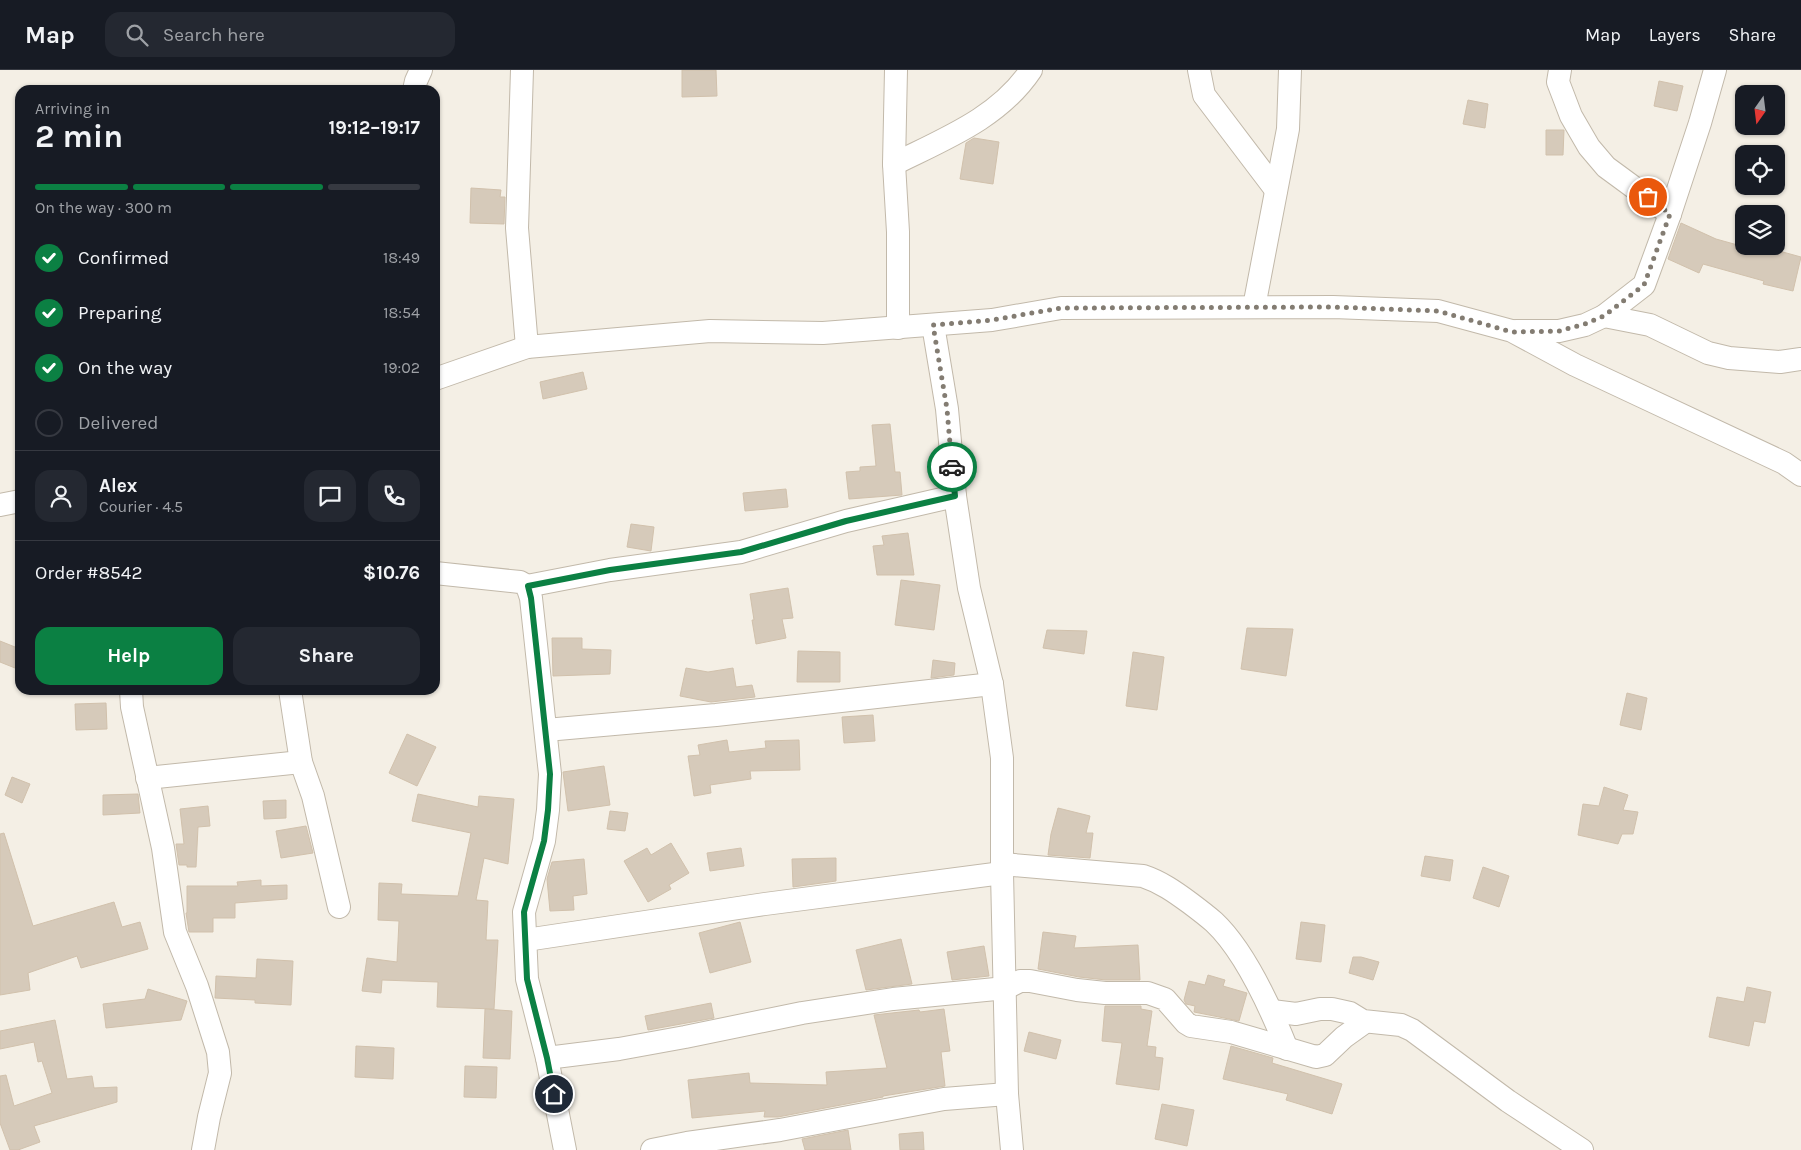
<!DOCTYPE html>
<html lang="en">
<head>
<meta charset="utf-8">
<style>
	:root { --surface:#171b24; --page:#242831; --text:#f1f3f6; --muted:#9ea1a6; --line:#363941; --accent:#0b8043 }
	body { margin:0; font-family:Karla,sans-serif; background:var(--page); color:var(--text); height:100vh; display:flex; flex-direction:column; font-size:19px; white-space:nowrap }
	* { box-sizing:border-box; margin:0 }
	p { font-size:16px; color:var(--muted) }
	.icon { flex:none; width:28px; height:28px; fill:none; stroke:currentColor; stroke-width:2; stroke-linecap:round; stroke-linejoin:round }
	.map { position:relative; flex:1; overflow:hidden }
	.details { position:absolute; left:15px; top:15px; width:425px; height:610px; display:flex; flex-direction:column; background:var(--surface); border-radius:15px; box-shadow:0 1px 4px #0004 }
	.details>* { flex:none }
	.needle { width:32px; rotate:194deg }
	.tools { position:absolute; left:1735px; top:15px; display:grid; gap:10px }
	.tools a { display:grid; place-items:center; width:50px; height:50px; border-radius:10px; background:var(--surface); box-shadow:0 1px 4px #0004; font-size:25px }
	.pin { position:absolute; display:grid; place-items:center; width:42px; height:42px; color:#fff; margin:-21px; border:2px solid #fff; border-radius:50%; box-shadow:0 1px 5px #0007 }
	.courier { position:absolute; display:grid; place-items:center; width:50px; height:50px; margin:-25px; border:4px solid #0b8043; border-radius:50%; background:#fff; color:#222; box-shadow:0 1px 6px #0007 }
	.headline em { font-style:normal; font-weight:700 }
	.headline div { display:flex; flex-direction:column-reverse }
	.headline { display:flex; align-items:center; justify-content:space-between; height:85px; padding:0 20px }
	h1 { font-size:32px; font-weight:700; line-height:38px }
	.bar { display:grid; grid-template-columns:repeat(4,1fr); gap:8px 5px; align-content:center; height:60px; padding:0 20px }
	.bar i { height:6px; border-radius:4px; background:var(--line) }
	.bar .on { background:var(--accent) }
	.bar p { grid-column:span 4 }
	.line { display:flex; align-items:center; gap:12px; padding:0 20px; border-top:1px solid var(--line) }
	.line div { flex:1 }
	.round { display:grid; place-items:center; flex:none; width:52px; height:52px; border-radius:15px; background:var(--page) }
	ol { padding:0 20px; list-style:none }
	li { display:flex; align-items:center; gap:15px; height:55px }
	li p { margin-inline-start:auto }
	li .icon { padding:5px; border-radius:50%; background:var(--accent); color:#fff; stroke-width:4 }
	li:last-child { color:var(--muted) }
	li i { width:28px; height:28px; border:2px solid var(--line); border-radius:50% }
	.button { display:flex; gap:10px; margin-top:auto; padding:10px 20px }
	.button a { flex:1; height:58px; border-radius:15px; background:var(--accent); color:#fff; font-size:20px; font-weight:700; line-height:58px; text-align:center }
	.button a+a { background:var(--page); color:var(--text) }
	header { display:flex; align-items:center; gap:30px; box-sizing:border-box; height:70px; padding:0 25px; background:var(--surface); border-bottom:1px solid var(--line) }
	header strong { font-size:24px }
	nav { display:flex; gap:28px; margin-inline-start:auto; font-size:18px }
	.search { width:350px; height:45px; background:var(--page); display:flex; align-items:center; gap:12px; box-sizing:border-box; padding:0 18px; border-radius:15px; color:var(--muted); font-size:19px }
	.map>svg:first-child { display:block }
</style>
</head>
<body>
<header>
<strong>Map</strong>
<div class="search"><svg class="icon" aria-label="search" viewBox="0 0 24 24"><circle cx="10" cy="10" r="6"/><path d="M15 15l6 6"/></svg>Search here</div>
<nav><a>Map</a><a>Layers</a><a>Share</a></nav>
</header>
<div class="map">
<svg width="1801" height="1080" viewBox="0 0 1801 1080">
	<rect width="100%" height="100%" fill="#f4efe5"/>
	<g fill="#d6caba" stroke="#d1c1ac">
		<polygon points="682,0 716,0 717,26 682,27"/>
		<polygon points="1659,11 1683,16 1677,41 1654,36"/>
		<polygon points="1468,30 1488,34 1485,58 1463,54"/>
		<polygon points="1546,60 1564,60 1563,85 1546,85"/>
		<polygon points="974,68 999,72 993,114 960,109 966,73"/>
		<polygon points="471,118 501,120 500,127 505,127 504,154 470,153"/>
		<polygon points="1681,153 1716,169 1770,184 1772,179 1801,187 1793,221 1763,214 1764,211 1703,194 1699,203 1668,189"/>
		<polygon points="583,302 587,319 543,329 540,312"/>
		<polygon points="890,354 895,402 900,402 902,425 849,429 846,402 860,401 860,397 876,396 872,355"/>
		<polygon points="786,419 788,437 745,441 743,423"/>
		<polygon points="631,454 654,457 651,481 627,477"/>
		<polygon points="908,463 914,505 877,505 873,476 884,475 882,466"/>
		<polygon points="901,510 940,515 934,560 895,555"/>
		<polygon points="788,518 793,548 782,549 786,568 756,574 752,550 754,550 750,524"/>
		<polygon points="1247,558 1293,559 1286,606 1241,599"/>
		<polygon points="1047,560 1087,561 1084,584 1043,578"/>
		<polygon points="552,568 582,568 582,579 611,580 610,604 553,606"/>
		<polygon points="0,571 20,579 20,600 0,592"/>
		<polygon points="798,581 840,582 840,612 797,612"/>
		<polygon points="1133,582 1164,587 1157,640 1126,636"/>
		<polygon points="933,590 955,593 954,605 931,608"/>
		<polygon points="686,598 708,602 733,598 736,617 752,615 755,627 711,632 680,626"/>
		<polygon points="1627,623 1647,628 1641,660 1620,655"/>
		<polygon points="106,633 107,659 76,660 75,634"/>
		<polygon points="873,645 875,671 844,673 842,647"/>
		<polygon points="407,664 436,677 417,716 389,703"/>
		<polygon points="727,670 729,682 766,678 765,671 799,670 800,700 750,701 751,709 710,715 711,723 694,726 688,686 700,685 698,675"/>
		<polygon points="604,696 610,735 568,741 563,702"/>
		<polygon points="12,707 30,714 22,733 5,725"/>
		<polygon points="1604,717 1628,725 1623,740 1638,742 1633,764 1622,764 1618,774 1578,765 1583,734 1599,736"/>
		<polygon points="138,724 140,743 103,745 103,725"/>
		<polygon points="418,724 478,737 479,726 514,729 508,794 484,788 476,830 488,831 486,870 498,870 494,939 437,937 438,912 382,910 381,923 362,921 367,888 397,892 399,851 378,850 379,813 402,814 401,824 458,826 471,763 412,751"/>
		<polygon points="286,730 286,748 264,749 263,731"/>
		<polygon points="208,736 210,756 198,757 196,797 187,797 187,795 179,795 176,774 184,774 180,739"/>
		<polygon points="1058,738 1090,746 1086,763 1093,763 1090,788 1048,785 1051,764"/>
		<polygon points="610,741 628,743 625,761 607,759"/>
		<polygon points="306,756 313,783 281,788 276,761"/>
		<polygon points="4,763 33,856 114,832 122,857 140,852 148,879 81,898 77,886 28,903 30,920 0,925 0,764"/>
		<polygon points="671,773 689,803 669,815 671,819 648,832 624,791 647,778 651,785"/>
		<polygon points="741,778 744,796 710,801 707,783"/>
		<polygon points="1425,786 1453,790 1450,811 1421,806"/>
		<polygon points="836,788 836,811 793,817 792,789"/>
		<polygon points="584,789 587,824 573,826 574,840 550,841 547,809 552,792"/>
		<polygon points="1483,797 1509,806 1499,837 1473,828"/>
		<polygon points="261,810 261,816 287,815 287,829 235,833 235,848 213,848 213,862 189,862 186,843 187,843 187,816 238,816 237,812"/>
		<polygon points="740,852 751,892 710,903 699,863"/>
		<polygon points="1301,852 1325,855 1321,892 1296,889"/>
		<polygon points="1043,862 1076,866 1074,878 1138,875 1140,910 1106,910 1079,907 1038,899"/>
		<polygon points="901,869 912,914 866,920 856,880"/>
		<polygon points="984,876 989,906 952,910 947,882"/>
		<polygon points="1353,887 1361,887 1379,892 1373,910 1349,903"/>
		<polygon points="257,889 293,891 291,935 255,933 255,930 215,928 216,906 256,908"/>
		<polygon points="1208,905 1225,910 1223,916 1247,923 1239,951 1194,942 1195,936 1186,934 1184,930 1189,911 1205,915"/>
		<polygon points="1747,917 1771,922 1765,953 1754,951 1749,976 1709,967 1717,927 1744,932"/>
		<polygon points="148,919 187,931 181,950 106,958 103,934 145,929"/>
		<polygon points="711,933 714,948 648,960 645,946"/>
		<polygon points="1105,936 1141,936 1141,939 1152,941 1147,976 1156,977 1155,987 1163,988 1159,1020 1116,1014 1122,973 1102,971"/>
		<polygon points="485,939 512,941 510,989 483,988"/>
		<polygon points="944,939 950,981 941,982 945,1016 883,1026 883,1027 778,1047 764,1047 765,1041 692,1048 688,1010 749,1003 750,1013 827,1015 826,1002 887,998 874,945 919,940 920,942"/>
		<polygon points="55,950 67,1009 92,1006 94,1018 117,1017 117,1032 34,1056 40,1072 18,1080 10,1080 0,1053 0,1006 6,1005 14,1036 52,1023 42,991 38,992 34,972 0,979 0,961"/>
		<polygon points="1029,962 1061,970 1056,989 1024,981"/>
		<polygon points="356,976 394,978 393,1009 355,1007"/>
		<polygon points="1231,976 1273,988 1272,993 1342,1014 1332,1044 1286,1030 1288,1024 1223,1009"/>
		<polygon points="465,996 497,997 496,1028 464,1027"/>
		<polygon points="1162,1034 1194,1040 1187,1076 1155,1069"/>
		<polygon points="848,1060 851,1080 805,1080 802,1069"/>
		<polygon points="923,1062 924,1080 900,1080 899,1064"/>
	</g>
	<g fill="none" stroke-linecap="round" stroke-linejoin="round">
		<g stroke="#c2b9aa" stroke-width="24">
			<g id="minor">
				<polyline points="522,0 517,158 527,277"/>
				<polyline points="896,0 894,94 898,162 898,258"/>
				<polyline points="1199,0 1204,25 1276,120"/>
				<polyline points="1560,0 1558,12 1563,25 1571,46 1589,77 1606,97 1670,144"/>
				<polyline points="414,20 416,11 421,0"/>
				<path d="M894 94C944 69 999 48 1031 0"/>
				<polyline points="1254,237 1288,59 1290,0"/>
				<polyline points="1604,246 1650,255 1708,283 1729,288 1780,292 1801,289"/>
				<polyline points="933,255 947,339 955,426 969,518 992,614 1002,688 1002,803 1007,1024 1012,1080"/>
				<polyline points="1516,261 1559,261 1585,255 1604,246 1644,215 1670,144 1700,53 1715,0"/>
				<polyline points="435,309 527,277 710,261 823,263 992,250 1061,238 1333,237 1438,241 1512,261 1575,295 1784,393 1801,405"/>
				<polyline points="0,435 20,431"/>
				<polyline points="435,503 520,512 527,516 531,528 550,704 548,740 544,771 524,842 527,909 547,988 565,1080"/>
				<polyline points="527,516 610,500 741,482 846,451 955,426"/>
				<polyline points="131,620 132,637 163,778 175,862 197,916 218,982 220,1003 209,1047 203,1080"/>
				<polyline points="290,620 301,692 313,726 339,837"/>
				<polyline points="546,660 716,645 992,614"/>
				<polyline points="147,708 301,692"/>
				<path d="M1002 794 1143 806C1161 812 1175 822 1190 833 1198 839 1206 845 1214 852 1245 881 1271 939 1287 979"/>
				<polyline points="526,870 765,834 1002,803"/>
				<polyline points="1272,941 1296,944 1320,939 1332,939 1350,943 1363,951 1401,955 1412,960 1508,1031 1582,1080"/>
				<polyline points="547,988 619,979 685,967 802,943 893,929 1006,918 1020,911 1030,911 1077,920 1105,923 1148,923 1165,929 1186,953 1191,956 1231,962 1316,987 1325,985 1344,967 1365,952"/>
				<polyline points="652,1080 687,1073 780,1060 944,1029 1007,1024"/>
			</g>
		</g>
		<use href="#minor" stroke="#fff" stroke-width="22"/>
	</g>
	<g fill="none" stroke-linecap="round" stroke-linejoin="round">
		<polyline stroke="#837c72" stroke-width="5" stroke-dasharray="0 9" points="952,397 947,339 933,255 992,250 1061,238 1333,237 1438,241 1512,262 1559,261 1585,254 1604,246 1644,215 1670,144 1648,127"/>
		<polyline stroke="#0b8043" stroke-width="6" points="554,1024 547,988 527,909 524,842 544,771 548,740 550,704 531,528 528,516 610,500 741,482 846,451 955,426 952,397"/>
	</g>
</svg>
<div class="tools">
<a><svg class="needle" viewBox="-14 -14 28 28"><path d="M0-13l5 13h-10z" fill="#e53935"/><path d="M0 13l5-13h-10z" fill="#9ea1a6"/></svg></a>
<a><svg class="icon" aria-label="locate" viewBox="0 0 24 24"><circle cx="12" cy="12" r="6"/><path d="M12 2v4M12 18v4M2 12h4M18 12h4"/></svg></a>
<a><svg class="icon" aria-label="layers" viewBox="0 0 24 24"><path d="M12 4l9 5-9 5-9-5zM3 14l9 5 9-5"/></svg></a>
</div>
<div class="pin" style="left:1648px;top:127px;background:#ea580c"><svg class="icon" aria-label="bag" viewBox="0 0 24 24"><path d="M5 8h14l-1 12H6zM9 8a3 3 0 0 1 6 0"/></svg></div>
<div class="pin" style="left:554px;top:1024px;background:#1f2937"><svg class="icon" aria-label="home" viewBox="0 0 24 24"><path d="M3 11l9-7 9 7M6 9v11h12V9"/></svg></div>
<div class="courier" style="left:952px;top:397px"><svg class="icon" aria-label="car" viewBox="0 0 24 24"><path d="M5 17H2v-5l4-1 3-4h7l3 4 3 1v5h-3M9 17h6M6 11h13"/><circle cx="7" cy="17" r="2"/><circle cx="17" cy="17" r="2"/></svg></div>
<section class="details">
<div class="headline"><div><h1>2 min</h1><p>Arriving in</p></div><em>19:12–19:17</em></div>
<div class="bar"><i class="on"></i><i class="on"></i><i class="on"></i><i></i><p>On the way · 300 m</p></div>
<ol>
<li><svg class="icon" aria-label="check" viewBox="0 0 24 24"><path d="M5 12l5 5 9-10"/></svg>Confirmed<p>18:49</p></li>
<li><svg class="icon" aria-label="check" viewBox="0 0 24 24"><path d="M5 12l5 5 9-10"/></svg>Preparing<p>18:54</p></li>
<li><svg class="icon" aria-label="check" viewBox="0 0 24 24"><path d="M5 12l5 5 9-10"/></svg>On the way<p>19:02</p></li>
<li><i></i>Delivered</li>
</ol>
<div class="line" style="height:90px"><a class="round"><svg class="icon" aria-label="person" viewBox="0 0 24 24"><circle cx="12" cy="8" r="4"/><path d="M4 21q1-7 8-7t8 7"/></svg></a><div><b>Alex</b><p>Courier · 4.5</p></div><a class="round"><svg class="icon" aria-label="chat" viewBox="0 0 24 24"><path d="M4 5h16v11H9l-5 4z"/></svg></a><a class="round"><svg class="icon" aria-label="phone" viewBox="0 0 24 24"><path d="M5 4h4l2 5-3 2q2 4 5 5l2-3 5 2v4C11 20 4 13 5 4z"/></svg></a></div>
<div class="line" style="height:65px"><div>Order #8542</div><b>$10.76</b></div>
<div class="button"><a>Help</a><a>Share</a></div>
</section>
</div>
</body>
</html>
